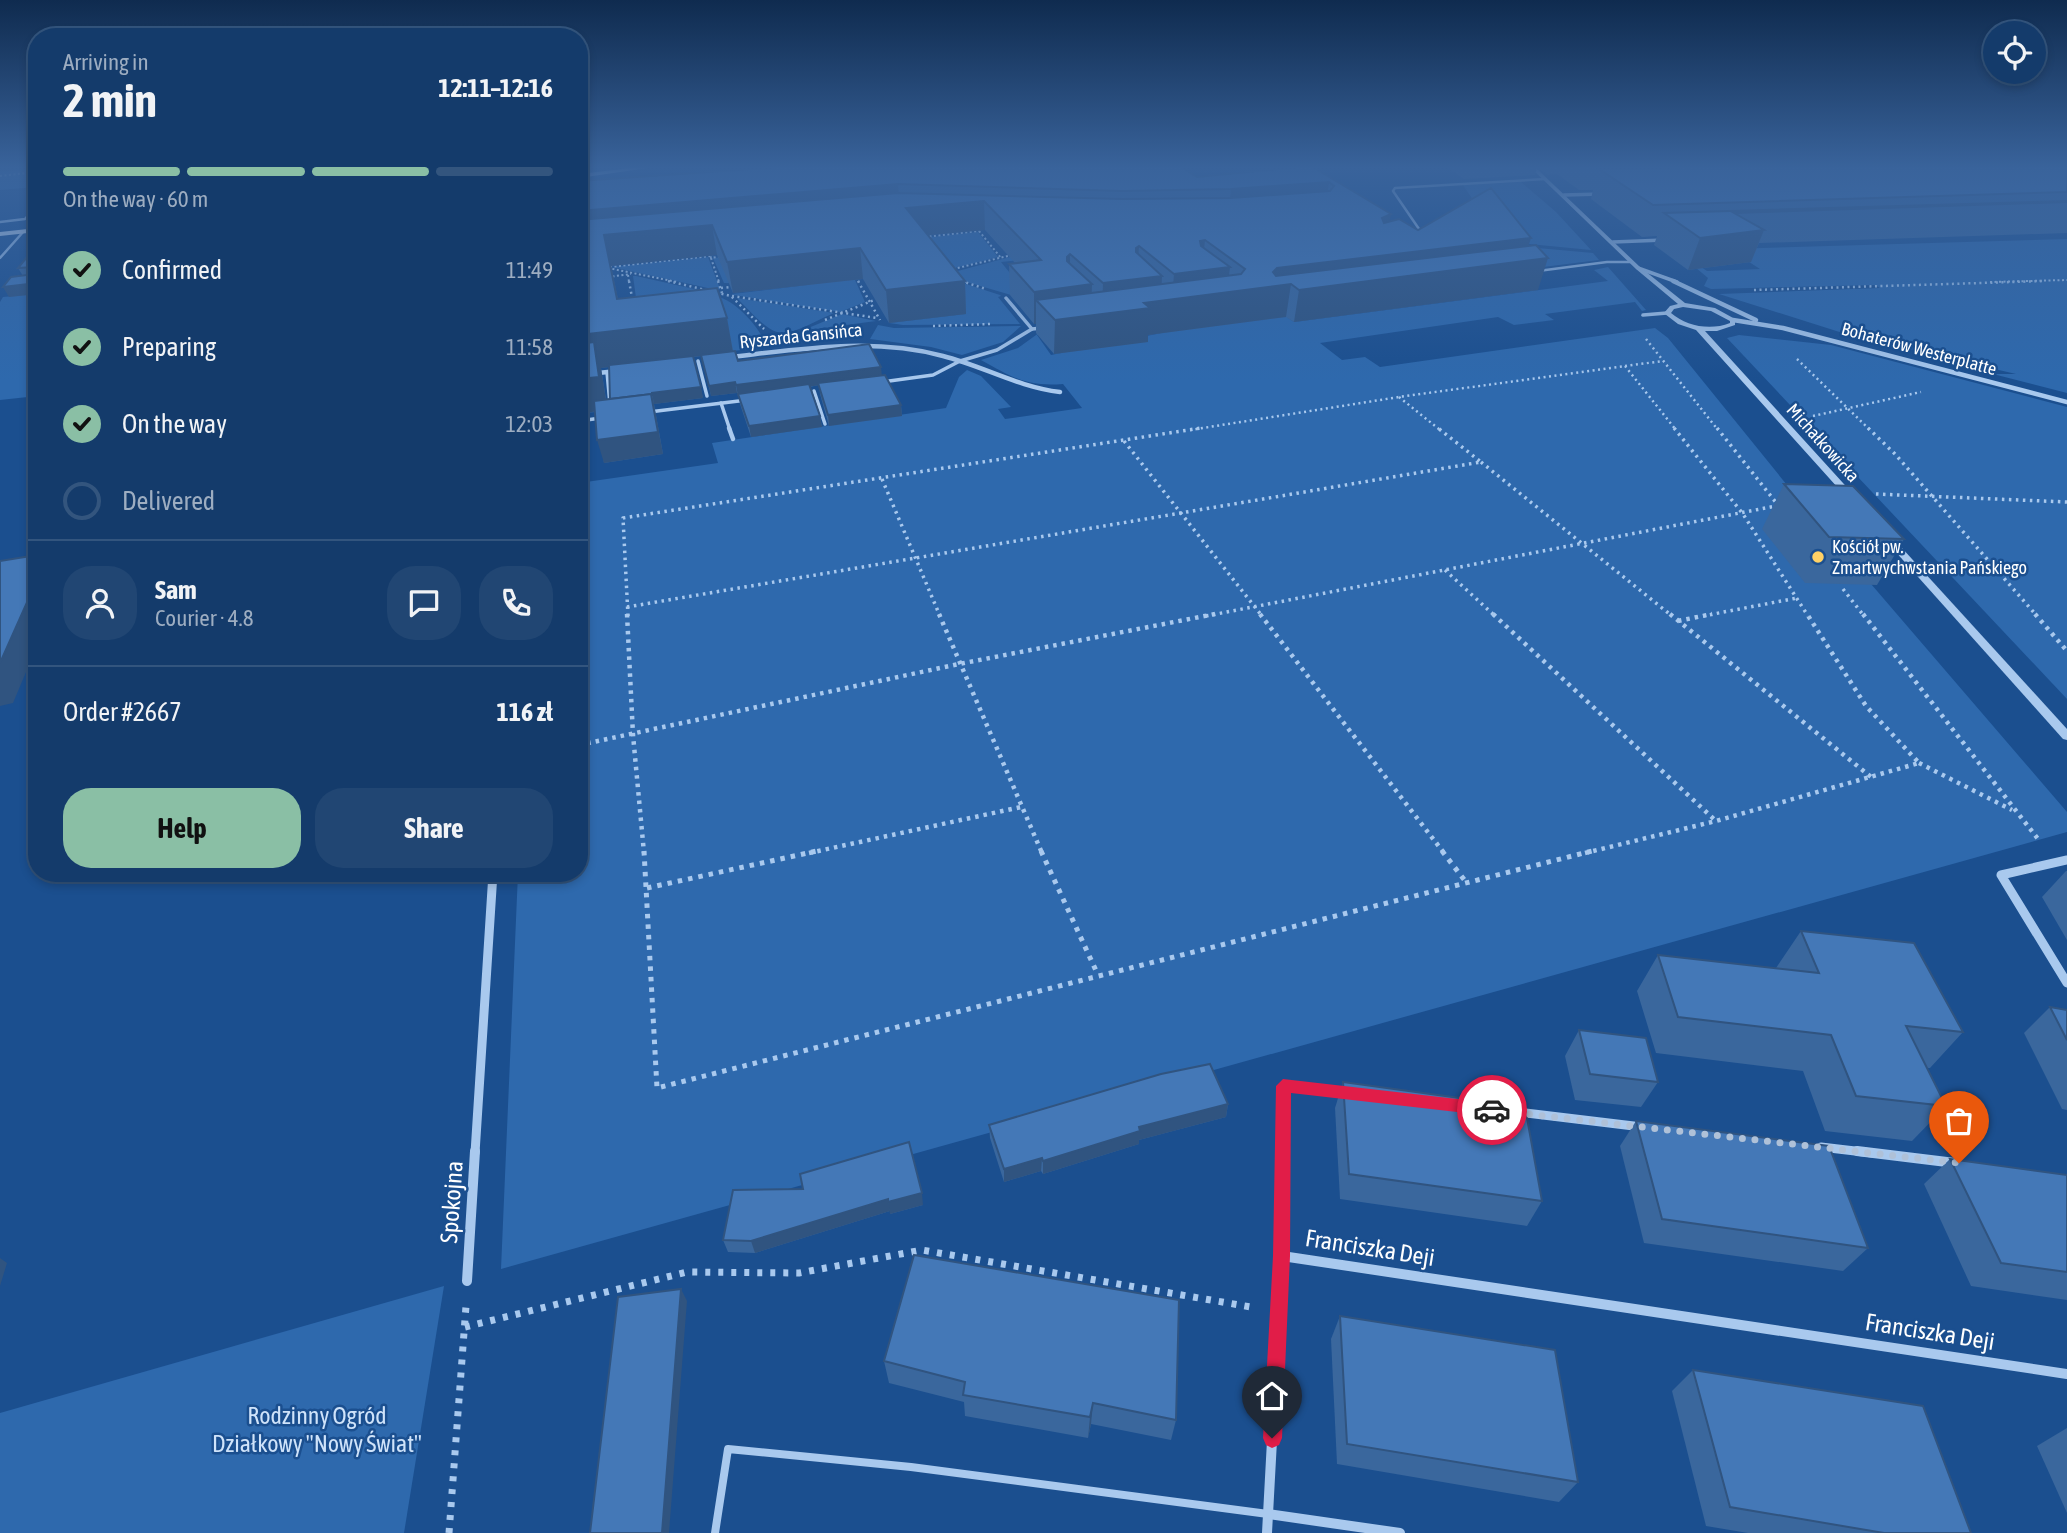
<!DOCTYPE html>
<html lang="en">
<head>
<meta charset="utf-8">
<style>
	:root { --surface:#143b6b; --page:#214673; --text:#f1f3f6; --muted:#9dadc1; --line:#33557e; --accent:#8abfa5 }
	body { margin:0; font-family:"Asap Condensed",sans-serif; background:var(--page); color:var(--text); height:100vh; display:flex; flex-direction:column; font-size:26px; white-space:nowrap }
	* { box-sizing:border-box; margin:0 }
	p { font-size:23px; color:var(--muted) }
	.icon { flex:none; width:38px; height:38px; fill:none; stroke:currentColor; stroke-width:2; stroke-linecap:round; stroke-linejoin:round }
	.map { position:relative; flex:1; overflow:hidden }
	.side { position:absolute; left:28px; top:28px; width:560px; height:854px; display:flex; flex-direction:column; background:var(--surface); border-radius:28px; box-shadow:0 4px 10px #0003,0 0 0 2px var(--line) }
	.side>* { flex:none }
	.buttons { position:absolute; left:1983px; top:21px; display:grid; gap:14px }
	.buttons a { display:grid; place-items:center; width:63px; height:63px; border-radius:50%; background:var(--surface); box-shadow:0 4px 10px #0003,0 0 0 2px var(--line); font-size:35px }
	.pin { position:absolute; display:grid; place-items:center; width:60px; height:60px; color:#fff; margin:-72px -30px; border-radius:50% 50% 50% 0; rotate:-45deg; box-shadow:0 0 7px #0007 }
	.pin .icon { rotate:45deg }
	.courier { position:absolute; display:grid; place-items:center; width:70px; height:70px; margin:-35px; border:5px solid #e11d48; border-radius:50%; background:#fff; color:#222; box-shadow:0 2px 9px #0007 }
	.overview em { font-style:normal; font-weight:700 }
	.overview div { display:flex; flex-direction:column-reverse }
	.overview { display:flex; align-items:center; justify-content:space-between; height:119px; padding:0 35px }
	h1 { font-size:46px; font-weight:700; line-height:52px }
	.bar { display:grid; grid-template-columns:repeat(4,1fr); gap:10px 7px; align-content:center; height:84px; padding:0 35px }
	.bar i { height:9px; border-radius:5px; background:var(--line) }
	.bar .selected { background:var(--accent) }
	.bar p { grid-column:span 4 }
	.line { display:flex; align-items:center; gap:18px; padding:0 35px; border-top:2px solid var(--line) }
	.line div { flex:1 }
	.round { display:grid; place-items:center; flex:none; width:74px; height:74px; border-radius:28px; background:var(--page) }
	ol { padding:0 35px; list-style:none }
	li { display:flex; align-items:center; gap:21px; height:77px }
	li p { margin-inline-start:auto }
	li .icon { padding:7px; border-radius:50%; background:var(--accent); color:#111; stroke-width:4 }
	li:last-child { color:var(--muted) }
	li i { width:38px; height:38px; border:4px solid var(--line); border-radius:50% }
	.button { display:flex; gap:14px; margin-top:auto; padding:14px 35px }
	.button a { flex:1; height:80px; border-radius:28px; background:var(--accent); color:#111; font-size:28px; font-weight:700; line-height:80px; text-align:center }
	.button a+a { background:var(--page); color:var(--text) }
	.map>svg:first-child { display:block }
</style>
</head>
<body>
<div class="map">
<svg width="2067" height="1533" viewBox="0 0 2067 1533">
	<rect width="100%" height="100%" fill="#1b4f8f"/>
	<g fill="#2e69ad">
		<polygon points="37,169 37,187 0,190 0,172"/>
		<polygon points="1521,182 1556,212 1591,250 1488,240 1496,234 1463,185"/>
		<polygon points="978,232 998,257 938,272 921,238"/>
		<polygon points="2067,239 2067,393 1993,374 2016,374 1849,335 1719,294 1880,288 1875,285 1711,289 1704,286 1708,278 1689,262 1694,262 1707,271 1760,269 1729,249"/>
		<polygon points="1193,241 1001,262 1026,293 1011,295 943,275 1010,257"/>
		<polygon points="1495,244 1593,253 1599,260 1543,267"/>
		<polygon points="840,247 865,302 840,312 734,295 732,294 807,285 724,283 713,258"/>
		<polygon points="708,257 720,289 717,290 612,267"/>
		<path d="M1608 267 1646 310 1642 311 1635 302 1545 314 1554 320 1514 325 1498 317 1320 343 1342 360 1365 357 1380 367 1655 328 1668 338 1804 506 2067 812V832L501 1269 518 873H579V483L718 463 712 443 946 408 959 377 967 370 981 376 1011 407 998 409 1005 419 1082 408 1063 384C1026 387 1012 377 981 360L1018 348 1043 330 1088 329 1037 335 1051 355 1277 310 1294 322 1608 281 1594 270Z"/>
		<polygon points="938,275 1000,295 1001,296 998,297 1020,324 903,325 889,323 965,314"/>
		<polygon points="633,276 636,276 712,293 640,327"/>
		<polygon points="37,294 37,396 0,400 0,302 3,297"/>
		<path d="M716 296C737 301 760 328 767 347L649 361Z"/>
		<path d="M737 298 834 313C777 339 782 345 737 298Z"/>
		<polygon points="842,314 876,321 801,331"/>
		<polygon points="878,325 894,328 1021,326 1003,342 962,355 931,347 870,339"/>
		<polygon points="1739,335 1831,345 2067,407 2067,699 1727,338"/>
		<polygon points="444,1286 404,1533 0,1533 0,1413"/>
	</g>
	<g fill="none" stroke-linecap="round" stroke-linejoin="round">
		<g stroke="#a9c9ee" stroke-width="2" stroke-dasharray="2 2.5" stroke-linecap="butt">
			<polyline points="1175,166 1187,166"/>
			<polyline points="0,176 37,172"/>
			<polyline points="979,231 1001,258"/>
			<polyline points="925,237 979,231"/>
			<polyline points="709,252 711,258 724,256"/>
			<polyline points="711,258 719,282"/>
			<polyline points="610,267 710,256"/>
			<polyline points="608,268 677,282"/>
			<polyline points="949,270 1012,255"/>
			<polyline points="628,275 629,282"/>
			<polyline points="608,277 631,274"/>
			<polyline points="856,277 859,282"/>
			<polyline points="961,281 966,282"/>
			<polyline points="1990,282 2067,280"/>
		</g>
		<g stroke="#a9c9ee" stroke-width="2.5" stroke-dasharray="2 3.5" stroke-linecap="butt">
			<polyline points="629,281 633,303"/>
			<polyline points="668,281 731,296 764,329"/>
			<polyline points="718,281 722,293"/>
			<polyline points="858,281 880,320"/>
			<polyline points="961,281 986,289"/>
			<polyline points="721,288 730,287"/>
			<polyline points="1754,290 2045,281"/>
			<polyline points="732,296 877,318"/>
			<polyline points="825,320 879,298"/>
			<polyline points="933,326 991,324"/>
			<polyline points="1646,339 1718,430"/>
			<polyline points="1797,359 1870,430"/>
			<polyline points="1625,366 1676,430"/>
			<polyline points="1625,366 1663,361"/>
			<polyline points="1399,397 1440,430"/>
			<polyline points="1813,416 1921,392"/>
			<polyline points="1190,430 1399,397 1625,366"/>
		</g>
		<g stroke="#a9c9ee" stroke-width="3.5" stroke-dasharray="2.5 4.5" stroke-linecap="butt">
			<polyline points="1674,428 1743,514 1808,616"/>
			<polyline points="1717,428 1778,505"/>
			<polyline points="1868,428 1895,454 2037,616"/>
			<polyline points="1124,441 1262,616"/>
			<polyline points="1481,462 1672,616"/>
			<polyline points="882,479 940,616"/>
			<polyline points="1876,494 2067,502"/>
			<polyline points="1445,570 1495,616"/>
			<polyline points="1843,589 1864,616"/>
			<polyline points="627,607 1481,462 1438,428"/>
			<polyline points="628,616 623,518 1201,428"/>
			<polyline points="1206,616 1776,506"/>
			<polyline points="1703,616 1797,598"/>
		</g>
		<g stroke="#a9c9ee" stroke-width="4.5" stroke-dasharray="3.5 5" stroke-linecap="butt">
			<polyline points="627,614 633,735 644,853"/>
			<polyline points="939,614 1042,853"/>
			<polyline points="1260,614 1444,853"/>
			<polyline points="1493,614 1716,821"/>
			<polyline points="1670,614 1871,777"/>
			<polyline points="1863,614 2038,839"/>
			<polyline points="2035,614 2067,651"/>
			<polyline points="1678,621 1712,614"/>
			<polyline points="579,745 959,664 1215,614"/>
			<polyline points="1919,763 2012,810"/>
			<polyline points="809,853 1021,807"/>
			<polyline points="1585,853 1716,821 1919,763 1866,706 1807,614"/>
		</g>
		<g stroke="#a9c9ee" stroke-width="5" stroke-dasharray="4.5 6" stroke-linecap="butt">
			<polyline points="644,851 657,1088 1592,851"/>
			<polyline points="1041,851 1098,975"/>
			<polyline points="1442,851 1466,882"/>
			<polyline points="647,888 817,851"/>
		</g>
		<g stroke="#a9c9ee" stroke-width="7" stroke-dasharray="5 8" stroke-linecap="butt">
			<polyline points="465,1327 687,1272 799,1273 922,1250 1251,1307"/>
			<polyline points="449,1533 466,1306"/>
		</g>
		<g stroke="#a9c9ee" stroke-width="2.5">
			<polyline points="0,222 25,219 37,205"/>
			<polyline points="1417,235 1419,229 1393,191 1395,188 1545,179"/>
			<polyline points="0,258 24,231"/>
			<polyline points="1538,271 1607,262 1632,262"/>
		</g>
		<g stroke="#a9c9ee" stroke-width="3.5">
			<polyline points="1006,298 1032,329"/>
			<polyline points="1643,315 1667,313"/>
			<polyline points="698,361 707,396"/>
			<polyline points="607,372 610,404"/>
			<polyline points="882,382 933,375 960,361 997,350 1032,329 1042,328"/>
			<polyline points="814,391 825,424"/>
			<polyline points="721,403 730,430"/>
			<polyline points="649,412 747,400"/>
			<polyline points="579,421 601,418"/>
		</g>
		<polyline stroke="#a9c9ee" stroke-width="4.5" points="729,428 733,439"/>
		<polyline stroke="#a9c9ee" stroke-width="8" points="715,1533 728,1449 911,1467 1268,1514"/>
		<g stroke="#a9c9ee" stroke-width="3.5">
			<polyline points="1564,195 1601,194"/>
			<polyline points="1613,242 1664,240"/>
			<polyline points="1638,268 1677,282"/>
		</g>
		<g stroke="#a9c9ee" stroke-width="4.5">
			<polyline points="1673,281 1756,320"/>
			<polyline points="1733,320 1783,328 2067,402"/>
			<path d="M730 357C801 349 872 337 943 356 983 366 1018 387 1060 392"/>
			<polyline points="579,375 617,371"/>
		</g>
		<g stroke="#a9c9ee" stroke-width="9">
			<polyline points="2067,860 2001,875 2067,983"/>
			<polyline points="1518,1112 1642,1127"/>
			<polyline points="1821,1147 1872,1153"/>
			<polyline points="475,1153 493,873"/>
			<polyline points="1283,1153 1284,1086 1347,1093"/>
		</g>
		<g stroke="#a9c9ee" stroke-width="10">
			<polyline points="1857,1151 1955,1163"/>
			<polyline points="1282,1256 2067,1374"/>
			<polyline points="467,1281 475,1151"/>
			<polyline points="1268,1514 1400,1533"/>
			<polyline points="1267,1533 1282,1256 1283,1151"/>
		</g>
		<g fill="#a9c9ee" fill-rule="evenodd">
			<path d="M1529 166H1534L1640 267 1685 303 1715 308 1735 319V325L1717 331H1705L1853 494V498H1847L1696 330 1678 324 1665 314 1664 313 1670 306 1678 304 1636 269ZM1683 307 1711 311 1730 321V323C1710 331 1686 326 1671 313L1674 309Z"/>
			<polygon points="1888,535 1891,536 2067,729 2067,740 2063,739 1885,540 1885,536"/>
		</g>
		<g fill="#d6e6fa" fill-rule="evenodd">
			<polygon points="648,166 661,166 579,178 579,174"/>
			<polygon points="37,228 37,232 0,236 0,232"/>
		</g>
	</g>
	<g fill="#3a679d" fill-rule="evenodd">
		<path d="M777 166H1179L1197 177 1311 166 1389 222 1418 230 1529 246 1538 290 1294 322 1286 317 1148 335V342L1054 354 1036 333V324H1034L1010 295 1009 264 1015 263 985 230 928 235 965 281 966 314 889 323 863 279 733 293 717 255 611 266 618 299 727 318 733 351 738 361 881 375 901 405 902 416 829 426 820 394 819 385 810 387 820 416 822 427 751 437 740 404 739 396H738L737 393 711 396 702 356 693 357 703 398 654 404 663 454 604 463 595 412 579 414V181L778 167ZM609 367 610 399H606L601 368Z"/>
		<polygon points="1445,166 2067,166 2067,233 1759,243 1751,262 1688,270 1654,245 1657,236 1642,237 1591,199 1593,190 1579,190 1557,174 1547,175 1537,166 1535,175 1464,179"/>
		<polygon points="37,245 37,294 9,297 23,276 18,268"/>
		<polygon points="1784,484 1904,539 1877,585 1805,583 1762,529"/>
		<polygon points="2066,871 2067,871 2067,940 2042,897"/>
		<polygon points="1801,931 1963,1032 1930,1068 1927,1068 1946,1106 1912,1141 1825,1131 1803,1071 1656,1053 1637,991 1658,955 1776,968"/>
		<polygon points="2050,1007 2067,1010 2067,1110 2062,1109 2024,1033"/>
		<polygon points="1579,1030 1658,1082 1641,1107 1575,1100 1565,1056"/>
		<polygon points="1343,1082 1542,1201 1527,1226 1340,1199 1335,1108"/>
		<polygon points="1228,1104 1226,1117 1139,1140 1139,1144 1043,1174 1041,1171 1004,1182 990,1138 989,1125"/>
		<polygon points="1636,1121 1868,1248 1843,1271 1644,1243 1620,1146"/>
		<polygon points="1950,1159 2067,1175 2067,1300 1971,1286 1924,1184"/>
		<polygon points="733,1190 923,1205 890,1214 890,1211 755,1253 728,1252 723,1240"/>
		<polygon points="1340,1316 1578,1482 1559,1502 1337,1464 1331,1339"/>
		<polygon points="884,1361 1176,1420 1171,1440 1091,1424 1088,1438 965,1416 964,1402 889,1383"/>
		<polygon points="1693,1370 1971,1533 1748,1533 1706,1526 1672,1391"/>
		<polygon points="2067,1428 2067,1513 2037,1446"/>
	</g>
	<g fill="#305480">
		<polygon points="1329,182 1325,211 1228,218 1231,189"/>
		<polygon points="898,184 900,213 712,225 717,255 611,266 624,330 727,318 733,352 601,368 608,413 598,411 579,414 579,377 589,375 599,377 579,370 579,211"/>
		<polygon points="984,201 985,230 908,237 906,208"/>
		<polygon points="1391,214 1385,244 1382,218"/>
		<polygon points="1764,230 1751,262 1688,270 1700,238"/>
		<polygon points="1531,238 1524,261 1548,258 1538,290 1294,322 1299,290 1291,284 1286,317 1148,335 1148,342 1054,354 1055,320 1036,300 1036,324 1034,324 1034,292 1070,254 1070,286 1092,284 1091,316 1102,314 1103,283 1139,246 1137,277 1162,276 1161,301 1172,299 1174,274 1200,241 1205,240 1202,270 1230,267 1227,292 1273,272 1277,268"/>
		<polygon points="860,248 863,279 733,293 727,262"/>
		<polygon points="965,281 966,314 889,323 886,290"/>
		<polygon points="37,283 37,294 9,297 3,287"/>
		<polygon points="881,367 882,377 738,396 736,385"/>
		<polygon points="735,382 737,393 711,396 709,386"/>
		<polygon points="701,387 703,398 654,404 652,393"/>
		<polygon points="652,396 663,454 604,463 597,440"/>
		<polygon points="901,405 902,416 829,426 828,415"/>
		<polygon points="820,416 822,427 751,437 749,426"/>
		<polygon points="37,580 37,646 13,703 0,706 0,663"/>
		<polygon points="1228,1104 1226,1117 1139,1140 1139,1144 1043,1174 1043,1161 1139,1127"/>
		<polygon points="1042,1158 1041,1171 1004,1182 1004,1169"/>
		<polygon points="922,1193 923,1205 890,1214 888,1202"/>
		<polygon points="888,1199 890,1211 755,1253 751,1241"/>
		<polygon points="0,1258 7,1263 0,1286"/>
		<polygon points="681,1289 687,1301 669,1533 662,1533"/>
		<polygon points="1093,1403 1091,1424 1088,1438 1090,1417"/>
	</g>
	<g fill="#4478b7" stroke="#305480" stroke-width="2">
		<polygon points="782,166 1179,166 1197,177 1311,166 1391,214 1382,218 1384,223 1399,219 1418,230 1491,188 1531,238 1277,268 1273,272 1276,276 1536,245 1548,258 1299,290 1291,284 1144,303 1150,308 1055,320 1036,300 1241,274 1245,269 1205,240 1200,241 1201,246 1230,267 1174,274 1139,246 1136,248 1136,252 1162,276 1103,283 1070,254 1067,257 1067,261 1092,284 1034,292 1009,264 1041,260 984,201 906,208 965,281 886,290 860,248 727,262 712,225 604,235 617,299 717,288 727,318 579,335 579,220 898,193 1122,199 1231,198 1330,191 1334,186 1329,182 1231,189 1122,191 898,184 579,211 579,181 782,167"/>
		<polygon points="1760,166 2067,166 2067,192 1653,205 1599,169"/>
		<polygon points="2067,201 2067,202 1734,213 1764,230 1700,238 1664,213"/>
		<polygon points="37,245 37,283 3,287 11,277 35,274 33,267 18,268"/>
		<polygon points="594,342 599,377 589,378 589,375 579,377 579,344"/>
		<polygon points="869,344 881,367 736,385 735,382 709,386 701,355 735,351 738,361"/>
		<polygon points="693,356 701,387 652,393 652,396 651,394 610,399 609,365"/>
		<polygon points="885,375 901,405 828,415 818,383"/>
		<polygon points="809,384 820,416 749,426 738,394"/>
		<polygon points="651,394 658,432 597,440 594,401"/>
		<polygon points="1784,484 1853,486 1904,539 1829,537"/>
		<polygon points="37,555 37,580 0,663 0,561"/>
		<polygon points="1801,931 1914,943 1963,1032 1906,1026 1946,1106 1856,1096 1831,1035 1678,1017 1658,955 1819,973"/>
		<polygon points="2050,1007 2067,1010 2067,1040"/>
		<polygon points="1579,1030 1646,1038 1658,1082 1590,1074"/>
		<polygon points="1210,1064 1228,1104 1139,1127 1140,1131 1043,1161 1042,1158 1004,1169 989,1125 1161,1074"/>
		<polygon points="1343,1082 1525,1107 1542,1201 1349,1174"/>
		<polygon points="1636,1121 1829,1146 1868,1248 1662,1219"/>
		<polygon points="909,1142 922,1193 888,1202 888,1199 751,1241 723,1240 733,1190 803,1189 800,1174"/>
		<polygon points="1950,1159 2067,1175 2067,1272 2001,1263"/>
		<polygon points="914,1255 1179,1300 1176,1420 1093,1403 1090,1417 963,1395 965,1382 884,1361"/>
		<polygon points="681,1289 662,1533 590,1533 618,1297"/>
		<polygon points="1340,1316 1555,1350 1578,1482 1347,1444"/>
		<polygon points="1693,1370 1923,1406 1971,1533 1884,1533 1730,1507"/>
	</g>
	<linearGradient id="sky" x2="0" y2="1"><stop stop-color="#0f2b4f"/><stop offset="0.44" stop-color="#39639b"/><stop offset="1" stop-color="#39639b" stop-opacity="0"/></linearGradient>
	<rect width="2067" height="380" fill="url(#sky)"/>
	<polygon fill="#e11d48" points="1283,1079 1492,1103 1500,1110 1492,1116 1291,1093 1290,1256 1282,1438 1279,1445 1272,1448 1266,1445 1263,1438 1273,1256 1276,1086"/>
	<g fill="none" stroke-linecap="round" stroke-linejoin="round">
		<polyline stroke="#afc1d8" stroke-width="7" stroke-dasharray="0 12.6" points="1492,1110 1959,1163"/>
	</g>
	<circle fill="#ffd166" stroke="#1b4f8f" stroke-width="2.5" cx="1818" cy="557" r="7"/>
	<g text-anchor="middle" stroke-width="5" stroke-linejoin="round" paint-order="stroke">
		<g font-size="18" fill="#fff" stroke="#1b4f8f">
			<text transform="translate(801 336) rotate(-6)" y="6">Ryszarda Gansińca</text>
			<text transform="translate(1919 349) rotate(15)" y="6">Bohaterów Westerplatte</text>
			<text transform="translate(1823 443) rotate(48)" y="6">Michałkowicka</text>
		</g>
		<g font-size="18" fill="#fff" stroke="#1b4f8f" text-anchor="start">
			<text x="1832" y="553">Kościół pw.<tspan x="1832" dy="21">Zmartwychwstania Pańskiego</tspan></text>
		</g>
		<g font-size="24" fill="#fff" stroke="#1b4f8f">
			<text transform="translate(452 1202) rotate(-86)" y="8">Spokojna</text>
			<text transform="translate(1370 1248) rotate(9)" y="8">Franciszka Deji</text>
			<text transform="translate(1930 1332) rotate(9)" y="8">Franciszka Deji</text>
		</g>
		<g font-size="24" fill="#cfe3fa" stroke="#1b4f8f">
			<text x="317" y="1424">Rodzinny Ogród<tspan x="317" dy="28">Działkowy "Nowy Świat"</tspan></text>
		</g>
	</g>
</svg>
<div class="buttons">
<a><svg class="icon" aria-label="locate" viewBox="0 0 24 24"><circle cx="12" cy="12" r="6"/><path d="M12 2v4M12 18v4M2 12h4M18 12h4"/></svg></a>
</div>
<div class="pin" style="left:1959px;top:1163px;background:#ea580c"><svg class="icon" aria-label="bag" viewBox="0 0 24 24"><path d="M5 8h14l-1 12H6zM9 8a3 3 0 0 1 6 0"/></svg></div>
<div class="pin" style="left:1272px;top:1438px;background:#1f2937"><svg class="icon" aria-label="home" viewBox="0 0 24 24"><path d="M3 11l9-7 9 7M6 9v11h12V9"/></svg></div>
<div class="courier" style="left:1492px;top:1110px"><svg class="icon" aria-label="car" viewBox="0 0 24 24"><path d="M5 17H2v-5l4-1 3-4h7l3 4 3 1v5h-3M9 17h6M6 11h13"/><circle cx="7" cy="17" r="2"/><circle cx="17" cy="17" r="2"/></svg></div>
<section class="side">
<div class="overview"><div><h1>2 min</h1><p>Arriving in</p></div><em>12:11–12:16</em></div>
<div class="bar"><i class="selected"></i><i class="selected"></i><i class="selected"></i><i></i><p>On the way · 60 m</p></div>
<ol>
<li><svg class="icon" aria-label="check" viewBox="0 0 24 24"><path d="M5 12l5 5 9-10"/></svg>Confirmed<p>11:49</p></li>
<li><svg class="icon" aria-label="check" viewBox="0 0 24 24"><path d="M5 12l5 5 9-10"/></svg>Preparing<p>11:58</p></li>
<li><svg class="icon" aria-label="check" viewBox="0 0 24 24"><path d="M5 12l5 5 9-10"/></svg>On the way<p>12:03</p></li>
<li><i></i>Delivered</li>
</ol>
<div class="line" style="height:126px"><a class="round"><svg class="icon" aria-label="person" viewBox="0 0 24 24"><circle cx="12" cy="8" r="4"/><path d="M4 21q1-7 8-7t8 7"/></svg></a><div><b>Sam</b><p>Courier · 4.8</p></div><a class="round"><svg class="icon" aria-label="chat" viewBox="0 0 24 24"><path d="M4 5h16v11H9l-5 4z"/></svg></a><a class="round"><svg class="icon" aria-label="phone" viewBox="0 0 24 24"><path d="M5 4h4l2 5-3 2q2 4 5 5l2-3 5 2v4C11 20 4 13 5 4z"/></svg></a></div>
<div class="line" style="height:91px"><div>Order #2667</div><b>116 zł</b></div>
<div class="button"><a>Help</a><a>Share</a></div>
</section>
</div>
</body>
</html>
